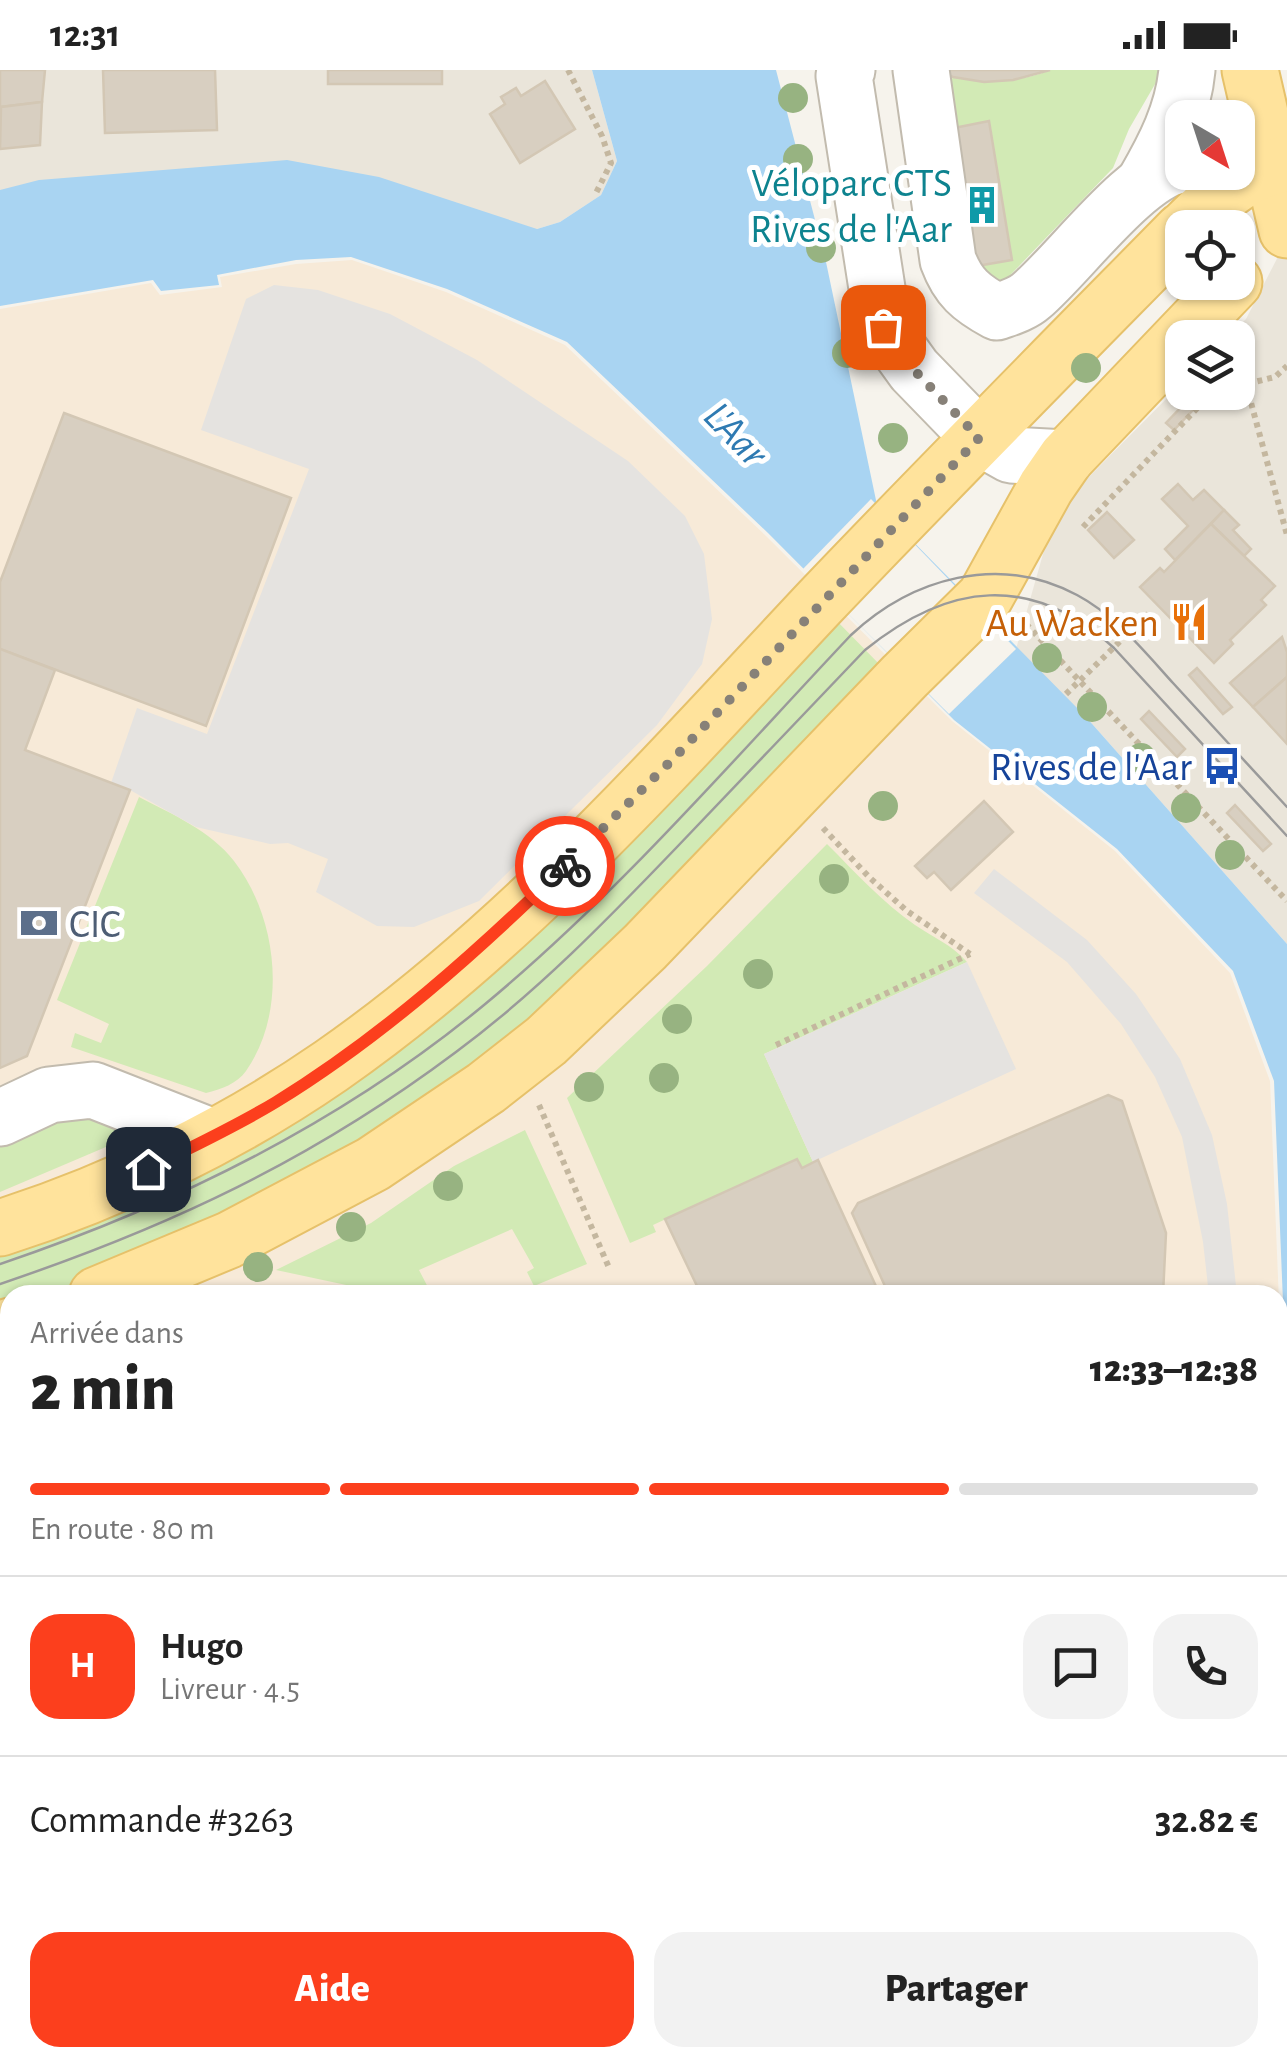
<!DOCTYPE html>
<html lang="fr">
<head>
<meta charset="utf-8">
<style>
	:root { --surface:#fff; --page:#f2f2f2; --text:#222; --muted:#767676; --line:#e0e0e0; --accent:#fc3f1d }
	body { margin:0; font-family:"Alegreya Sans",sans-serif; background:var(--page); color:var(--text); height:100vh; display:flex; flex-direction:column; font-size:38px; white-space:nowrap }
	* { box-sizing:border-box; margin:0 }
	p { font-size:32px; color:var(--muted) }
	.icon { flex:none; width:55px; height:55px; fill:none; stroke:currentColor; stroke-width:2; stroke-linecap:round; stroke-linejoin:round }
	.map { position:relative; flex:1; overflow:hidden }
	.panel { position:absolute; left:0px; top:1215px; width:1288px; height:782px; display:flex; flex-direction:column; background:var(--surface); border-radius:30px 30px 0 0; box-shadow:0 2px 8px #0004 }
	.panel>* { flex:none }
	.needle { width:65px; rotate:141deg }
	.controls { position:absolute; left:1165px; top:30px; display:grid; gap:20px }
	.controls a { display:grid; place-items:center; width:90px; height:90px; border-radius:20px; background:var(--surface); box-shadow:0 2px 8px #0004; font-size:50px }
	.pin { position:absolute; display:grid; place-items:center; width:85px; height:85px; color:#fff; margin:-42px; border-radius:20px; box-shadow:0 5px 15px #0006 }
	.courier { position:absolute; display:grid; place-items:center; width:100px; height:100px; margin:-50px; border:8px solid #fc3f1d; border-radius:50%; background:#fff; color:#222; box-shadow:0 2px 12px #0007 }
	.summary em { font-style:normal; font-weight:800 }
	.summary div { display:flex; flex-direction:column-reverse }
	.summary { display:flex; align-items:center; justify-content:space-between; height:170px; padding:0 30px }
	h1 { font-size:65px; font-weight:800; line-height:75px }
	.bar { display:grid; grid-template-columns:repeat(4,1fr); gap:15px 10px; align-content:center; height:120px; padding:0 30px }
	.bar i { height:12px; border-radius:8px; background:var(--line) }
	.bar .selected { background:var(--accent) }
	.bar p { grid-column:span 4 }
	.line { display:flex; align-items:center; gap:25px; padding:0 30px; border-top:2px solid var(--line) }
	.line div { flex:1 }
	.round { display:grid; place-items:center; flex:none; width:105px; height:105px; border-radius:30px; background:var(--page) }
	.primary-button { display:flex; gap:20px; margin-top:auto; padding:20px 30px }
	.primary-button a { flex:1; height:115px; border-radius:30px; background:var(--accent); color:#fff; font-size:40px; font-weight:800; line-height:115px; text-align:center }
	.primary-button a+a { background:var(--page); color:var(--text) }
	.status { display:flex; justify-content:space-between; align-items:center; height:70px; padding:0 50px; background:var(--surface); direction:ltr }
	.status svg { height:28px; fill:currentColor }
	.map>svg:first-child { display:block }
</style>
</head>
<body>
<div class="status"><b>12:31</b><svg viewBox="0 0 49 12"><path d="M0 12V9h3v3zM5 12V6h3v6zM10 12V3h3v9zM15 12V0h3v12zM26 1h20v11H26zM47 4h2v5h-2z"/></svg></div>
<div class="map">
<svg width="1287" height="1996" viewBox="0 0 1287 1996">
	<rect width="100%" height="100%" fill="#f6f3ec"/>
	<g fill="#eae5da">
		<polygon points="0,0 592,0 617,91 601,125 560,152 537,159 0,183"/>
		<polygon points="1287,169 1287,874 1086,647 1016,579 1043,484 1062,434 1182,313 1182,322 1238,322 1238,268 1228,267 1246,249"/>
	</g>
	<polygon fill="#f7ead8" points="352,190 446,222 565,275 766,466 952,651 1115,781 1230,903 1270,1011 1279,1232 1278,1257 1278,1225 10,1225 10,1988 1157,1988 1154,1996 0,1996 0,239 151,213 160,225 222,217 220,207 296,194"/>
	<g fill="#d2eab5">
		<path d="M1050 0H1159L1158 9 1129 59 1113 98 996 220 971 197 1012 190 989 52 949 59 943 25 953 7C986 12 1019 13 1050 0Z"/>
		<polygon points="832,546 884,599 632,864 444,1027 87,1215 58,1225 10,1225 10,1242 0,1245 0,1178 166,1110"/>
		<path d="M139 727C172 744 211 761 234 791 278 848 288 941 246 1001 237 1014 221 1019 206 1023L71 977 75 963 101 973 109 954 57 930Z"/>
		<path d="M827 774C855 802 883 833 915 855 934 868 951 874 967 892L764 984 813 1092 802 1098 796 1089 653 1155 656 1162 630 1173 567 1028 707 896Z"/>
		<polygon points="63,1038 153,1057 0,1122 0,1070"/>
		<polygon points="525,1060 587,1194 534,1216 527,1202 534,1198 512,1159 419,1200 432,1225 393,1225 276,1200 371,1153 454,1096"/>
		<polygon points="2,1905 10,1922 10,1988 39,1988 43,1996 0,1996"/>
		<polygon points="872,1988 1030,1988 1027,1996 876,1996"/>
	</g>
	<g fill="#e5e3e0">
		<polygon points="274,215 318,220 390,244 477,290 628,391 685,446 704,484 712,549 702,594 657,655 479,831 414,857 377,856 316,822 328,789 288,773 270,774 196,757 130,720 111,713 137,638 207,664 309,399 201,360 246,229"/>
		<polygon points="994,799 1087,870 1136,924 1180,989 1212,1065 1227,1134 1237,1225 1209,1225 1203,1172 1182,1067 1155,1007 1121,954 1067,892 974,823"/>
		<polygon points="967,892 1016,999 813,1092 764,984"/>
	</g>
	<polygon fill="#a9d4f2" points="592,0 776,0 826,192 877,435 1086,647 1287,874 1287,1985 1284,1996 1158,1996 1161,1988 1278,1988 1278,1298 1283,1232 1274,1011 1233,901 1117,779 954,650 768,463 567,272 447,219 351,187 296,190 217,205 219,215 161,221 153,210 0,236 0,120 39,110 287,90 379,107 537,159 560,152 601,125 617,91"/>
	<polygon fill="#f6f3ec" points="871,429 1016,579 949,644 803,499"/>
	<g fill="#d8cfc1" stroke="#d3c7b4" stroke-width="2.5">
		<polygon points="0,0 45,0 42,32 1,37 0,41"/>
		<polygon points="103,0 215,0 217,60 105,63"/>
		<rect x="328" y="0" width="114" height="14"/>
		<polygon points="934,0 1050,0 1013,10 984,12 953,7"/>
		<polygon points="545,11 575,59 520,93 490,44 505,34 501,27 516,18 521,26"/>
		<polygon points="42,32 40,75 0,79 1,37"/>
		<polygon points="989,51 1012,190 971,197 949,59"/>
		<polygon points="1186,332 1193,340 1174,360 1166,353"/>
		<polygon points="64,343 291,428 206,656 0,579 0,512"/>
		<polygon points="1178,414 1193,430 1204,420 1224,440 1175,490 1165,479 1188,456 1162,429"/>
		<polygon points="1224,440 1239,455 1233,460 1251,479 1244,486 1211,454"/>
		<polygon points="1107,442 1134,470 1114,488 1088,460"/>
		<polygon points="1211,454 1275,516 1261,530 1266,535 1230,570 1233,574 1214,593 1140,517 1160,498 1164,502"/>
		<polygon points="1282,567 1287,582 1287,607 1253,637 1230,613"/>
		<polygon points="0,579 55,600 25,680 130,720 27,986 0,998"/>
		<polygon points="1197,598 1232,637 1223,644 1189,605"/>
		<polygon points="1287,607 1287,674 1253,637"/>
		<polygon points="1149,641 1185,679 1177,687 1141,649"/>
		<polygon points="984,731 1013,762 951,820 934,802 927,808 915,796"/>
		<polygon points="1235,735 1271,774 1263,781 1227,743"/>
		<polygon points="1108,1025 1122,1031 1166,1163 1163,1225 889,1225 852,1143 858,1133"/>
		<polygon points="797,1089 802,1098 818,1090 880,1225 677,1225 697,1216 665,1149"/>
		<polygon points="10,1504 10,1545 0,1523 0,1509"/>
		<polygon points="182,1988 350,1988 332,1996 186,1996"/>
		<polygon points="677,1988 756,1988 760,1996 660,1996"/>
		<polygon points="983,1988 1019,1988 1025,1995 981,1996"/>
	</g>
	<g fill="none" stroke-linecap="round" stroke-linejoin="round">
		<g stroke="#c2bbae" stroke-width="59">
			<g id="minor">
				<polyline points="847,0 844,6 883,257 914,300 979,367 1011,385 1066,388"/>
				<path d="M921 0 948 190C958 217 971 228 997 242 1008 238 1022 234 1031 226 1069 194 1136 101 1182 95"/>
				<path d="M1144 113C1165 77 1183 42 1187 0"/>
				<polyline points="0,1048 49,1025 93,1020 213,1067"/>
			</g>
		</g>
		<g stroke="#e6c16a" stroke-width="59">
			<g id="major">
				<polyline points="1250,0 1287,160"/>
				<path d="M1186 158C1214 130 1246 99 1287 94"/>
				<path d="M0 1158C116 1121 231 1065 331 996 515 868 667 695 820 532 939 407 1061 284 1182 161"/>
				<polyline points="97,1225 229,1170 373,1094 486,1018 546,971 645,877 904,607 985,527 1046,417 1066,388 1234,212"/>
				<polyline points="0,1260 10,1256"/>
			</g>
		</g>
		<g stroke="#c4b79f" stroke-width="6" stroke-dasharray="5 5" stroke-linecap="butt">
			<polyline points="568,0 602,66 611,93 596,123"/>
			<polyline points="1238,285 1287,465"/>
			<polyline points="1238,316 1275,307 1287,296"/>
			<polyline points="1083,457 1206,329 1221,322"/>
			<polyline points="1026,554 1287,831"/>
			<polyline points="1066,624 1151,541"/>
			<polyline points="823,758 869,807 907,841 970,884"/>
			<polyline points="776,975 970,884"/>
			<polyline points="539,1035 610,1200"/>
			<polyline points="0,1881 10,1903"/>
			<polyline points="0,1881 10,1876"/>
			<polyline points="48,1988 52,1996"/>
		</g>
		<use href="#minor" stroke="#fff" stroke-width="55"/>
		<use href="#major" stroke="#ffe39c" stroke-width="55"/>
		<g stroke="#9a9a9a" stroke-width="2.5">
			<path d="M0 1194C175 1135 340 1054 484 935 617 825 732 691 851 565 912 508 999 483 1077 525 1115 545 1144 581 1173 613 1211 654 1249 696 1287 737"/>
			<path d="M0 1214C169 1157 312 1090 456 982 537 922 607 850 677 777 740 711 802 646 865 580 948 513 1031 502 1114 578L1287 766"/>
		</g>
	</g>
	<g fill="#97b381">
		<circle cx="793" cy="28" r="15"/>
		<circle cx="798" cy="89" r="15"/>
		<circle cx="821" cy="178" r="15"/>
		<circle cx="847" cy="283" r="15"/>
		<circle cx="1086" cy="298" r="15"/>
		<circle cx="893" cy="368" r="15"/>
		<circle cx="1047" cy="588" r="15"/>
		<circle cx="1092" cy="637" r="15"/>
		<circle cx="1141" cy="688" r="15"/>
		<circle cx="883" cy="736" r="15"/>
		<circle cx="1186" cy="738" r="15"/>
		<circle cx="1230" cy="785" r="15"/>
		<circle cx="834" cy="809" r="15"/>
		<circle cx="758" cy="904" r="15"/>
		<circle cx="677" cy="949" r="15"/>
		<circle cx="664" cy="1008" r="15"/>
		<circle cx="589" cy="1017" r="15"/>
		<circle cx="448" cy="1116" r="15"/>
		<circle cx="351" cy="1157" r="15"/>
		<circle cx="258" cy="1197" r="15"/>
	</g>
	<g fill="none" stroke-linecap="round" stroke-linejoin="round">
		<polyline stroke="#878178" stroke-width="10" stroke-dasharray="0 18" points="565,796 676,686 979,368 914,300 883,257"/>
		<path stroke="#fc3f1d" stroke-width="12" d="M148 1099C191 1077 235 1057 276 1032 382 967 477 882 565 796"/>
	</g>
	<defs>
		<g id="building-bare" transform="scale(3)"><path d="M-4-6H4V6H1V3H-1V6H-4ZM-2.5-4.3h1.7v1.8h-1.7ZM.8-4.3h1.7v1.8H.8ZM-2.5-1h1.7V.8h-1.7ZM.8-1h1.7V.8H.8Z" fill="#0f9aa8" stroke="#fff" stroke-width="2.5" paint-order="stroke"/></g>
		<g id="restaurant-bare" transform="scale(3)"><path d="M-5-6h1v4h1v-4h1v4h1v-4h1v5L-1.5 .5V6h-2V.5L-5-1ZM5-6V6H3V1.5H1.5Q1.5-4 5-6Z" fill="#e8710a" stroke="#fff" stroke-width="2.5" paint-order="stroke"/></g>
		<g id="bus-bare" transform="scale(3)"><path d="M-5-6H5V4H4V6H2V4H-2V6H-4V4H-5ZM-3.5-4V0h7V-4ZM-3.5 1.2v1.5H-2V1.2ZM2 1.2v1.5H3.5V1.2Z" fill="#1a4fb4" stroke="#fff" stroke-width="2.5" paint-order="stroke"/></g>
		<g id="bank-bare" transform="scale(3)"><path d="M-6-4H6V4H-6ZM0-2.3a2.3 2.3 0 1 0 0 4.6a2.3 2.3 0 1 0 0-4.6Z" fill="#5c6f8a" stroke="#fff" stroke-width="2.5" paint-order="stroke"/></g>
	</defs>
	<g fill-rule="evenodd">
		<use href="#building-bare" x="982" y="135"/>
		<use href="#restaurant-bare" x="1189" y="552"/>
		<use href="#bus-bare" x="1222" y="696"/>
		<use href="#bank-bare" x="39" y="853"/>
	</g>
	<g text-anchor="middle" stroke-width="10" stroke-linejoin="round" paint-order="stroke">
		<g font-size="40" fill="#0d838f" stroke="#fff" text-anchor="end">
			<text x="952" y="126">Véloparc CTS<tspan x="952" dy="46">Rives de l'Aar</tspan></text>
		</g>
		<g font-size="40" fill="#c56008" stroke="#fff" text-anchor="end">
			<text x="1159" y="566">Au Wacken</text>
		</g>
		<g font-size="40" fill="#164399" stroke="#fff" text-anchor="end">
			<text x="1192" y="710">Rives de l'Aar</text>
		</g>
		<g font-size="40" fill="#4e5e75" stroke="#fff" text-anchor="start">
			<text x="69" y="867">CIC</text>
		</g>
		<g font-size="42" font-style="italic" fill="#2e7ab2" stroke="#fff">
			<text transform="translate(737 363) rotate(46)" y="15">L'Aar</text>
		</g>
	</g>
</svg>
<div class="controls">
<a><svg class="needle" viewBox="-14 -14 28 28"><path d="M0-13l5 13h-10z" fill="#e53935"/><path d="M0 13l5-13h-10z" fill="#767676"/></svg></a>
<a><svg class="icon" aria-label="locate" viewBox="0 0 24 24"><circle cx="12" cy="12" r="6"/><path d="M12 2v4M12 18v4M2 12h4M18 12h4"/></svg></a>
<a><svg class="icon" aria-label="layers" viewBox="0 0 24 24"><path d="M12 4l9 5-9 5-9-5zM3 14l9 5 9-5"/></svg></a>
</div>
<div class="pin" style="left:883px;top:257px;background:#ea580c"><svg class="icon" aria-label="bag" viewBox="0 0 24 24"><path d="M5 8h14l-1 12H6zM9 8a3 3 0 0 1 6 0"/></svg></div>
<div class="pin" style="left:148px;top:1099px;background:#1f2937"><svg class="icon" aria-label="home" viewBox="0 0 24 24"><path d="M3 11l9-7 9 7M6 9v11h12V9"/></svg></div>
<div class="courier" style="left:565px;top:796px"><svg class="icon" aria-label="bike" viewBox="0 0 24 24"><circle cx="6" cy="16" r="4"/><circle cx="18" cy="16" r="4"/><path d="M6 16l4-8h5l3 8M10 8l3 8H6M13 5h3"/></svg></div>
<section class="panel">
<div class="summary"><div><h1>2 min</h1><p>Arrivée dans</p></div><em>12:33–12:38</em></div>
<div class="bar"><i class="selected"></i><i class="selected"></i><i class="selected"></i><i></i><p>En route · 80 m</p></div>
<div class="line" style="height:180px"><b class="round" style="background:var(--accent);color:#fff">H</b><div><b>Hugo</b><p>Livreur · 4.5</p></div><a class="round"><svg class="icon" aria-label="chat" viewBox="0 0 24 24"><path d="M4 5h16v11H9l-5 4z"/></svg></a><a class="round"><svg class="icon" aria-label="phone" viewBox="0 0 24 24"><path d="M5 4h4l2 5-3 2q2 4 5 5l2-3 5 2v4C11 20 4 13 5 4z"/></svg></a></div>
<div class="line" style="height:130px"><div>Commande #3263</div><b>32.82 €</b></div>
<div class="primary-button"><a>Aide</a><a>Partager</a></div>
</section>
</div>
</body>
</html>
